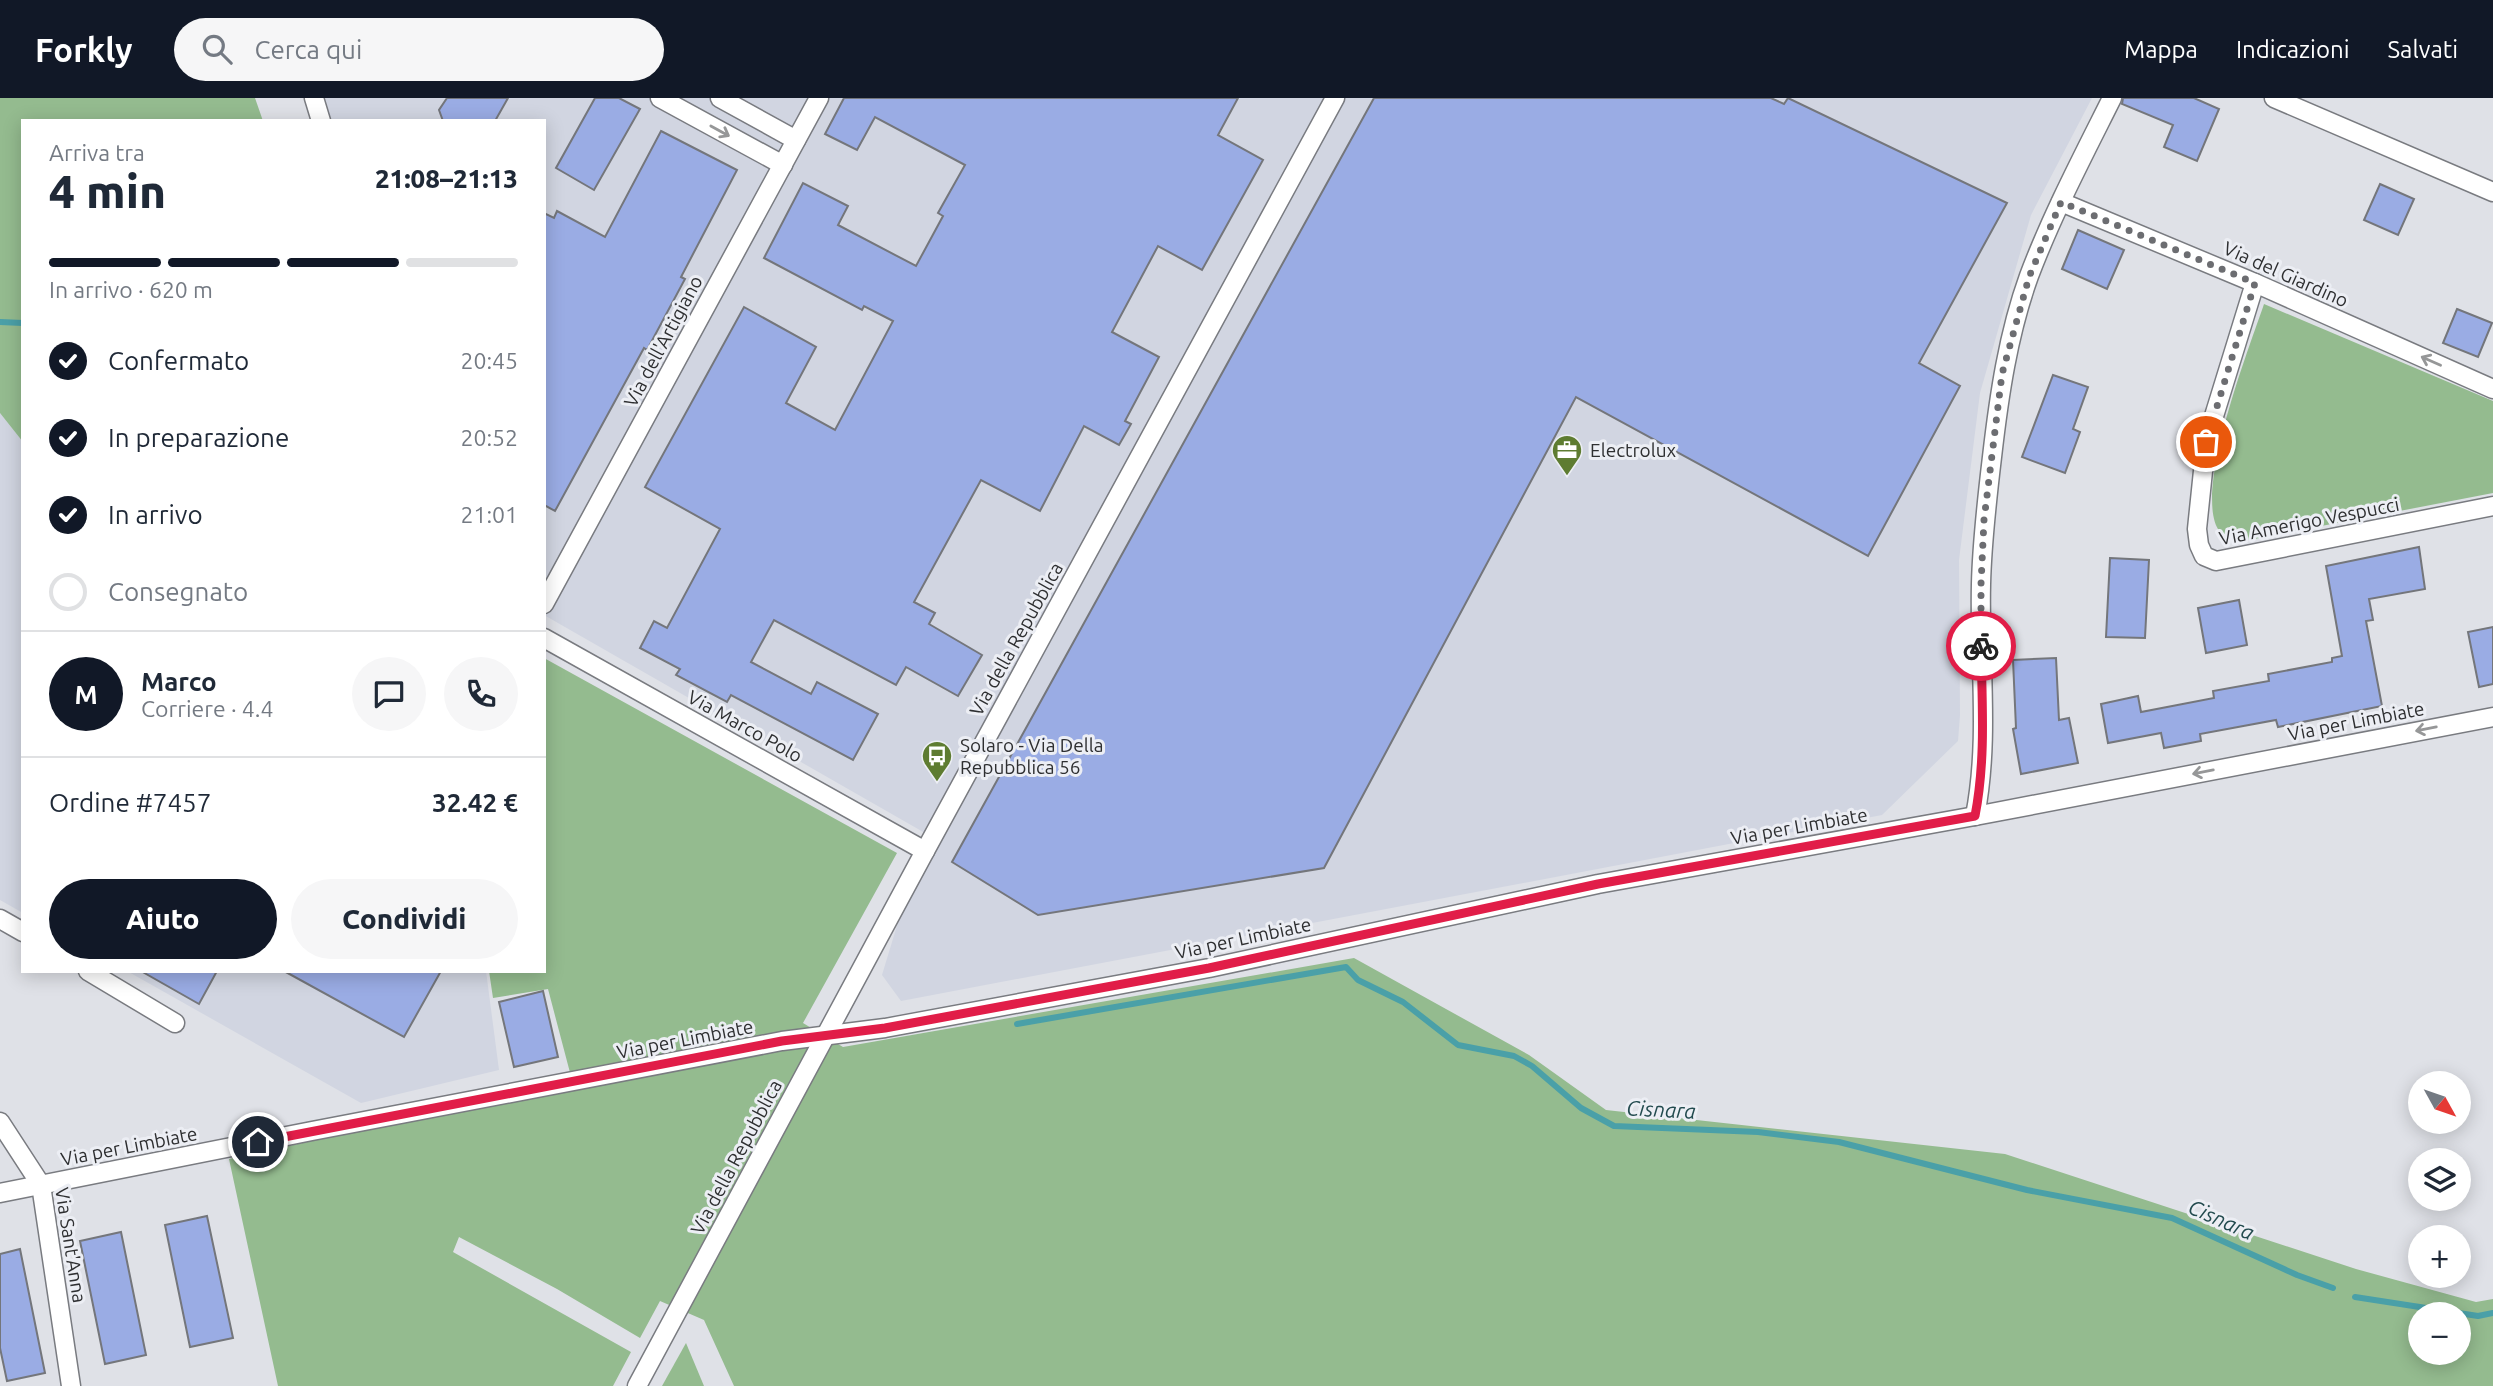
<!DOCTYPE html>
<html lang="it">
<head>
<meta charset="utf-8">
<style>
	:root { --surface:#fff; --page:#f6f6f7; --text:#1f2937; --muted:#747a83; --line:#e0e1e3; --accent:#111827 }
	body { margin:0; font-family:Ubuntu,sans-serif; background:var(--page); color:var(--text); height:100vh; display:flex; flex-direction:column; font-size:26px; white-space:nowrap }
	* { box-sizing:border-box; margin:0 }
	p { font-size:23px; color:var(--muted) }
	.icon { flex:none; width:38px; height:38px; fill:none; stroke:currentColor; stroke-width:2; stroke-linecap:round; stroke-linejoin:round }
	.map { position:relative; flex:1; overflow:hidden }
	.details { position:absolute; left:21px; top:21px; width:525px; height:854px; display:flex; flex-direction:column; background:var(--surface); border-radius:0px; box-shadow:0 4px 18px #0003 }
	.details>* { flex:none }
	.needle { width:46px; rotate:130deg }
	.tools { position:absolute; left:2408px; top:973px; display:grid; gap:14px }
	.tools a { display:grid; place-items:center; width:63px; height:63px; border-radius:50%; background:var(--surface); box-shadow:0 4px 18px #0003; font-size:35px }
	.pin { position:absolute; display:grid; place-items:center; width:60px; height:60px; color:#fff; margin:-30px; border:4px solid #fff; border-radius:50%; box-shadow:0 2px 7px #0007 }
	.courier { position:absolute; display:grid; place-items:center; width:70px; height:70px; margin:-35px; border:5px solid #e11d48; border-radius:50%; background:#fff; color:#222; box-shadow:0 2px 9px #0007 }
	.headline em { font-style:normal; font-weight:800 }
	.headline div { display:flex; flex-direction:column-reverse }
	.headline { display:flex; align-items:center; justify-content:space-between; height:119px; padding:0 28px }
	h1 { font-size:46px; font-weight:800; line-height:52px }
	.bar { display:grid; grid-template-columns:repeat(4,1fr); gap:10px 7px; align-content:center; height:84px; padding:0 28px }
	.bar i { height:9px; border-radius:5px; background:var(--line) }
	.bar .current { background:var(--accent) }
	.bar p { grid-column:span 4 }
	.line { display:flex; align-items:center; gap:18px; padding:0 28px; border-top:2px solid var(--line) }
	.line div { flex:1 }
	.round { display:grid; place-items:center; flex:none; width:74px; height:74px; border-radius:37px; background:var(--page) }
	ol { padding:0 28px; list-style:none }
	li { display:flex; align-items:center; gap:21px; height:77px }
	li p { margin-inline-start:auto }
	li .icon { padding:7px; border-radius:50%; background:var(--accent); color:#fff; stroke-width:4 }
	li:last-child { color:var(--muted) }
	li i { width:38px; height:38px; border:4px solid var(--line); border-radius:50% }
	.primary-button { display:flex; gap:14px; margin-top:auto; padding:14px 28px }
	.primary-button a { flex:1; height:80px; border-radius:42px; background:var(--accent); color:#fff; font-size:28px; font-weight:800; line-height:80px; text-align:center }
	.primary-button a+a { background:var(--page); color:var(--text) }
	header { display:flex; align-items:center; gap:42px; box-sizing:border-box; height:98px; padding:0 35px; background:var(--accent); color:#fff }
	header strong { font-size:33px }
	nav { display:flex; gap:38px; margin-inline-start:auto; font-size:24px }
	.search { width:490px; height:63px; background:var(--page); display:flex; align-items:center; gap:18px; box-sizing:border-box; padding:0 24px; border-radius:38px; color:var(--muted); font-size:26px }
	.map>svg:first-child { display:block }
</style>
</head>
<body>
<header>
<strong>Forkly</strong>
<div class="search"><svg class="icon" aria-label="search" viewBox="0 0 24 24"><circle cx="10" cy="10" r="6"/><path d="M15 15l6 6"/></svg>Cerca qui</div>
<nav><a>Mappa</a><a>Indicazioni</a><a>Salvati</a></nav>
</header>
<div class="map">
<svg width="2493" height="1288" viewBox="0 0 2493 1288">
	<rect width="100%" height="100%" fill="#dfe1e7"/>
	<g fill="#d1d5e1">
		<polygon points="322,0 2092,0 2031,117 1980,295 1959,462 1960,617 1958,643 1882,717 901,903 882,877 925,735 544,517 544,23 330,23"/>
		<polygon points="0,315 23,344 23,815 0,802"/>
		<polygon points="127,873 486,873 499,972 361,1005"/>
	</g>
	<g fill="#94bb8f" fill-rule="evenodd">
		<polygon points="0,0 255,0 263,23 23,23 23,344 0,315"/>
		<path d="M2264 206 2493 303V395L2249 442C2239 443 2227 442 2220 434 2191 398 2250 248 2264 206Z"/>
		<path d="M544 560 897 755 803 925 843 949 1354 860 1529 957 1606 1012 2005 1056 2356 1171 2476 1204 2493 1201V1288H734L704 1222 660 1203 640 1240 557 1191 459 1139 453 1154 631 1254 613 1288H278L229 1061 573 986 548 891 493 900 489 873H544ZM2420 1216H2459V1255H2420Z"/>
		<polygon points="686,1245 704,1288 662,1288"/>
	</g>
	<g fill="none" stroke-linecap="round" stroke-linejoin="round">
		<g stroke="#4aa0a8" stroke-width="6">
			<polyline points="0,224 23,225"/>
			<polyline points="1017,926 1346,869 1358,882 1403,904 1458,947 1514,958 1532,968 1581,1010 1614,1028 1758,1034 1839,1044 2027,1092 2172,1120 2297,1177 2333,1190"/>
			<polyline points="2355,1199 2478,1218 2493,1215"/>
		</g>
	</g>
	<g fill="#9aace4" stroke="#74767b" stroke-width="2">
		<polygon points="447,0 508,0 495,23 443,23 439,12"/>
		<polygon points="595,0 619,0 640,11 594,92 556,70"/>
		<polygon points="844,0 1238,0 1218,37 1263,62 1202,172 1158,148 1112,234 1159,259 1125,323 1131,326 1119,347 1084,328 1040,413 981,382 914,504 935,515 929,526 982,557 958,598 906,569 896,587 774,522 751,564 811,596 817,584 878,616 853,662 731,597 727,604 676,577 680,571 640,550 654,523 667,530 720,431 645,389 744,209 816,249 786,305 835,332 893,223 864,208 862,212 764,160 803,85 848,108 838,127 916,168 943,118 938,115 965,67 875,19 857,52 825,36"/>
		<polygon points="1374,0 1771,0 1784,6 1788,0 2007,105 1919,265 1960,288 1868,458 1576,299 1324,770 1038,817 952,764"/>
		<polygon points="2123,0 2194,0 2219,11 2197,63 2164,49 2173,27 2122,6"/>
		<polygon points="661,33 737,72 681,179 685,181 647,252 644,250 555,413 544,407 544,115 554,120 557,113 605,139"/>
		<polygon points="2380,86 2414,101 2398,137 2364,122"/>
		<polygon points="2078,132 2124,152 2107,191 2062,171"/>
		<polygon points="2457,211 2492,225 2478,259 2443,245"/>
		<polygon points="2053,277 2088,289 2073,331 2080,334 2065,375 2022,359"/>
		<polygon points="2419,449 2425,491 2369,501 2373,522 2366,523 2382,608 2278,629 2276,622 2200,636 2201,643 2164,650 2161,635 2108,645 2101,606 2138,598 2141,614 2214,600 2213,593 2269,583 2268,576 2332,564 2332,560 2342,558 2326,468"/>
		<polygon points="2110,460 2149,462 2145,540 2106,539"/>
		<polygon points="2239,502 2247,547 2206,555 2198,510"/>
		<polygon points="2493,529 2493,586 2479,589 2468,534"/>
		<polygon points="2056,560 2059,622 2069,620 2078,665 2021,676 2013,631 2016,630 2013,562"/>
		<polygon points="141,873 217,873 199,906"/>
		<polygon points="284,873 441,873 404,939"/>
		<polygon points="543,893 558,959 514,969 499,904"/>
		<polygon points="207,1118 233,1240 190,1249 165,1127"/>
		<polygon points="121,1134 146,1257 105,1266 80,1143"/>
		<polygon points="20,1151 45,1275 7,1283 0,1250 0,1156"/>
	</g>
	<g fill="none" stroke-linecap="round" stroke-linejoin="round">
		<g stroke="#797b80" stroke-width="21">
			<g id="minor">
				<polyline points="314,0 321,23"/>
				<polyline points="660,0 783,67"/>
				<polyline points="720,0 796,42"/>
				<polyline points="2274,0 2493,94"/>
				<polyline points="2061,104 2255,185 2493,291"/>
				<polyline points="2255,185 2206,344 2197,431 2199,447 2204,458 2216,463 2493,408"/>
				<polyline points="544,506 819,0"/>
				<polyline points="544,540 925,753"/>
				<path d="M1975 718C1990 641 1979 564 1981 486 1982 443 1987 401 1992 359 1999 298 2008 236 2029 178 2052 117 2083 58 2112 0"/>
				<polyline points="0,821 23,834"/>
				<polyline points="88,873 175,925"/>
				<polyline points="0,1024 41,1087 71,1288"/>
				<polyline points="0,1095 312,1033 782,943 885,930 1209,870 1598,786 1975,718 2493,619"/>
				<polyline points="637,1288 925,753 1335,0"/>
			</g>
		</g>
		<use href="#minor" stroke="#fff" stroke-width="18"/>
	</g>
	<defs><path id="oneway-shaft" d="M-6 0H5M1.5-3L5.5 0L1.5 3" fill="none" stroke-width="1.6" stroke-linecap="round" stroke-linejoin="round" transform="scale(1.75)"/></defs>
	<g stroke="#969798">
		<use href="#oneway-shaft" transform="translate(720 33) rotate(29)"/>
		<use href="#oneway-shaft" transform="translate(2431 263) rotate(-156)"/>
		<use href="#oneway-shaft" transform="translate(2426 631) rotate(169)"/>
		<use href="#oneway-shaft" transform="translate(2203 674) rotate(169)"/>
	</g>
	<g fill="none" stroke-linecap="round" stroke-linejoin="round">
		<polyline stroke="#6c6d71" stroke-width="7" stroke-dasharray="0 12.6" points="1981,548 1981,486 1984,422 2002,276 2029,179 2061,104 2255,185 2206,344"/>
		<path stroke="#e11d48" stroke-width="9" d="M258 1044 782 943 885 930 1209 870 1598 786 1975 718C1986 661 1982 606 1981 548"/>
	</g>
	<defs>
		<g id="office-pin" transform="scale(1.575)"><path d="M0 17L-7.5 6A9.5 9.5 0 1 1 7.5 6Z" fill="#5e7c31" stroke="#eceef4"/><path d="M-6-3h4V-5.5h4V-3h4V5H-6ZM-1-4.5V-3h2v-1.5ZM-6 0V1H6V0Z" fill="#fff"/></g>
		<g id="bus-pin" transform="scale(1.575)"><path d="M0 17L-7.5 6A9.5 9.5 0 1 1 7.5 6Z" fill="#5e7c31" stroke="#eceef4"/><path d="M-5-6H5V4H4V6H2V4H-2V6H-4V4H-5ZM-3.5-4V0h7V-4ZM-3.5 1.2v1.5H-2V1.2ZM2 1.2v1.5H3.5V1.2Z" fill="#fff"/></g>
	</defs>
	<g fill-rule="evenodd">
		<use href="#office-pin" x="1567" y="352"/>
		<use href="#bus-pin" x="937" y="658"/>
	</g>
	<g text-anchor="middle" stroke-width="6" stroke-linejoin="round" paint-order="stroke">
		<g font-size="19" fill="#2e2f31" stroke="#eceef4">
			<text transform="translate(2286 176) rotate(24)" y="7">Via del Giardino</text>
			<text transform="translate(663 243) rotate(-62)" y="7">Via dell'Artigiano</text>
			<text transform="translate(2309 423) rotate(-11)" y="7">Via Amerigo Vespucci</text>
			<text transform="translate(1016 541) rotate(-61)" y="7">Via della Repubblica</text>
			<text transform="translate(2356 623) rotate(-11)" y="7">Via per Limbiate</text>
			<text transform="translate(745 628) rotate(29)" y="7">Via Marco Polo</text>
			<text transform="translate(1799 728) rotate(-10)" y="7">Via per Limbiate</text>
			<text transform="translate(1243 840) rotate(-12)" y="7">Via per Limbiate</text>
			<text transform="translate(685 941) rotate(-11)" y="7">Via per Limbiate</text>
			<text transform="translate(129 1048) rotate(-11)" y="7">Via per Limbiate</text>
			<text transform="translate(736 1059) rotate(-62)" y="7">Via della Repubblica</text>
			<text transform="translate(71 1147) rotate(81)" y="7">Via Sant'Anna</text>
		</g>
		<g font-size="19" fill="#2e2f31" stroke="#eceef4" text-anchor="start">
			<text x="1590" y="359">Electrolux</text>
			<text x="960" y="654">Solaro - Via Della<tspan x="960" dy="22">Repubblica 56</tspan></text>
		</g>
		<g font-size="21" font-style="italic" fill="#234b4f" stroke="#eceef4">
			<text transform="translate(1661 1012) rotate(3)" y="7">Cisnara</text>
			<text transform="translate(2221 1122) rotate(24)" y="7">Cisnara</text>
		</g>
	</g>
</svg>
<div class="tools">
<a><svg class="needle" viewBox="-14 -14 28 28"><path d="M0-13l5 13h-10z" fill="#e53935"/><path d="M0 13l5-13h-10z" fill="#747a83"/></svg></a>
<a><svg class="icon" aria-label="layers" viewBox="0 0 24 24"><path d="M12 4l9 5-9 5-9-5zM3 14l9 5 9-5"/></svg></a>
<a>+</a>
<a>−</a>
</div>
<div class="pin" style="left:2206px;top:344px;background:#ea580c"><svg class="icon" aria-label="bag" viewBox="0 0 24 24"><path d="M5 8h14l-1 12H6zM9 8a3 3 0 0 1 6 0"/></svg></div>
<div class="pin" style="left:258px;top:1044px;background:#1f2937"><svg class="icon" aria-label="home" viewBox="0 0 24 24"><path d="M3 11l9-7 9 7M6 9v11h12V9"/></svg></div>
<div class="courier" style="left:1981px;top:548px"><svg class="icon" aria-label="bike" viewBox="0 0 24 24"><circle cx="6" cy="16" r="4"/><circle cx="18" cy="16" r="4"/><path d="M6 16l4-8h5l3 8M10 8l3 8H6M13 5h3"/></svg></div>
<section class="details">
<div class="headline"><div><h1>4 min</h1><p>Arriva tra</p></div><em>21:08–21:13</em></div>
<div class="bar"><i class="current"></i><i class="current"></i><i class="current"></i><i></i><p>In arrivo · 620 m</p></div>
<ol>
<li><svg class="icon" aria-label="check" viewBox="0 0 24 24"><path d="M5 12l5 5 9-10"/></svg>Confermato<p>20:45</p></li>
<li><svg class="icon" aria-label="check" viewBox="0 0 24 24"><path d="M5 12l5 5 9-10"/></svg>In preparazione<p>20:52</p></li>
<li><svg class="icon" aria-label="check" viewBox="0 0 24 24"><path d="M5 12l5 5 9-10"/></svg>In arrivo<p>21:01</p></li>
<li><i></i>Consegnato</li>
</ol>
<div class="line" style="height:126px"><b class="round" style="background:var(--accent);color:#fff">M</b><div><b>Marco</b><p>Corriere · 4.4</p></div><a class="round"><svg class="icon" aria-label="chat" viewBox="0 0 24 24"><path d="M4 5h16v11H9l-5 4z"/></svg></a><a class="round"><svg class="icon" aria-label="phone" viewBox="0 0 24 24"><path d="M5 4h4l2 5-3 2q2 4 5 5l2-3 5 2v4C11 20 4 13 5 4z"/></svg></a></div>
<div class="line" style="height:91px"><div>Ordine #7457</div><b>32.42 €</b></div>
<div class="primary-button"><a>Aiuto</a><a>Condividi</a></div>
</section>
</div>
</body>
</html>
